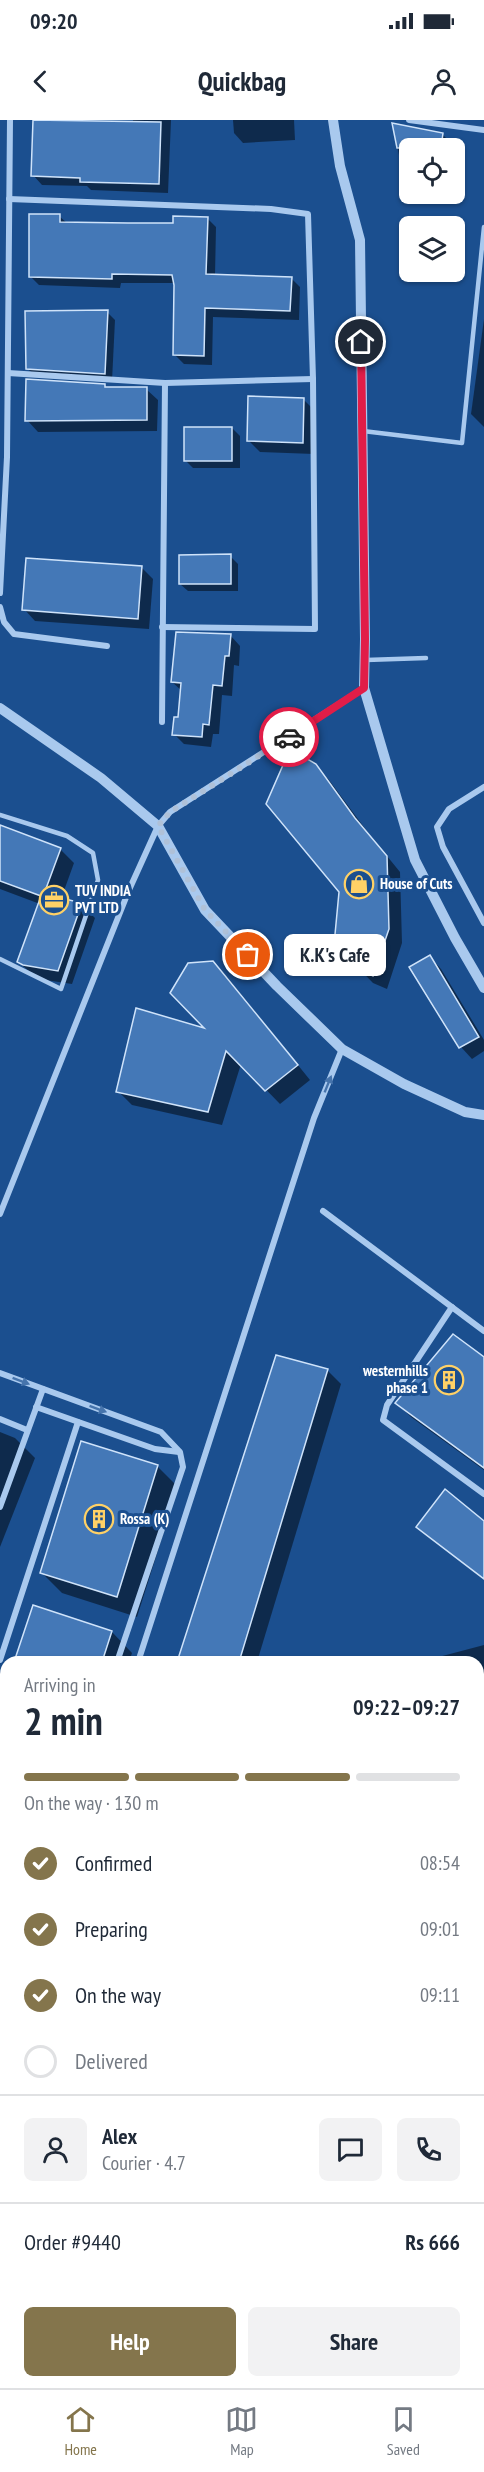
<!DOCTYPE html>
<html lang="en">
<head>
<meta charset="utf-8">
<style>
	:root { --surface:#fff; --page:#f2f2f3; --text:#1f2937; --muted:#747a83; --line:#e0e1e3; --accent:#84754c }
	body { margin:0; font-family:"PT Sans Narrow",sans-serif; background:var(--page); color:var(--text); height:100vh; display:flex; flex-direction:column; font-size:22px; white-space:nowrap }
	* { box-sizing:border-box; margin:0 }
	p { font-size:20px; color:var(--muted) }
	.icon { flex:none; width:33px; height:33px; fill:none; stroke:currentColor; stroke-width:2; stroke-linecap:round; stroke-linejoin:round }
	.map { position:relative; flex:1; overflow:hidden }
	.details { position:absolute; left:0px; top:1536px; width:484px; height:732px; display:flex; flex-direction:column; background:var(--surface); border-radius:18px 18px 0 0; box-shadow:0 2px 4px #0004 }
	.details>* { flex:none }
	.controls { position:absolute; left:399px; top:18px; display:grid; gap:12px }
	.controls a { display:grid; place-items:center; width:66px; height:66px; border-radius:9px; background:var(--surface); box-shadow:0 2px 4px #0004; font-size:30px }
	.pin { position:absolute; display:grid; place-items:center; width:51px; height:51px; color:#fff; margin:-26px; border:3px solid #fff; border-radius:50%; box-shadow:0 2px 6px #0007 }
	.courier { position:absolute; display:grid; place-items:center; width:60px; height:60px; margin:-30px; border:4px solid #e11d48; border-radius:50%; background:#fff; color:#222; box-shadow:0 2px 8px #0007 }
	.bubble { position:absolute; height:42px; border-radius:9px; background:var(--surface); box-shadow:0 2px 4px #0004; font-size:20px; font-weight:800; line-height:42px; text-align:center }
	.summary em { font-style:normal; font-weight:800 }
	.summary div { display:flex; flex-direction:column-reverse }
	.summary { display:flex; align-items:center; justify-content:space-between; height:102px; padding:0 24px }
	h1 { font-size:39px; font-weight:800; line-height:45px }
	.bar { display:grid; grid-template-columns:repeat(4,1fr); gap:9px 6px; align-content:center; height:72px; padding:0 24px }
	.bar i { height:8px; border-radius:4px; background:var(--line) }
	.bar .active { background:var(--accent) }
	.bar p { grid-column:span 4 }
	.line { display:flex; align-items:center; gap:15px; padding:0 24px; border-top:2px solid var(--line) }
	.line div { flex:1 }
	.round { display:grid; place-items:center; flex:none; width:63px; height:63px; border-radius:9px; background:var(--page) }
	ol { padding:0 24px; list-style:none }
	li { display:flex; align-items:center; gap:18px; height:66px }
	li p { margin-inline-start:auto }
	li .icon { padding:6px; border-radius:50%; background:var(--accent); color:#fff; stroke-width:4 }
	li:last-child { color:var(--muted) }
	li i { width:33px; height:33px; border:3px solid var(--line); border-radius:50% }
	.button { display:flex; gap:12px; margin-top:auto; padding:12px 24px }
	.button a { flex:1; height:69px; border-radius:9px; background:var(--accent); color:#fff; font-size:24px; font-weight:800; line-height:69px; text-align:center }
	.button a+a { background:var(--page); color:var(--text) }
	.status { display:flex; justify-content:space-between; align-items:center; height:42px; padding:0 30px; background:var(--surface); direction:ltr }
	.status svg { height:16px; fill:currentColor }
	header { display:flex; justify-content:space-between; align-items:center; height:78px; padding:0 24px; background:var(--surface); font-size:27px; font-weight:800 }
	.menu { display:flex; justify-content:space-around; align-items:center; height:84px; border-top:2px solid var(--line); background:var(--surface); font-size:16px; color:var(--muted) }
	.menu a { display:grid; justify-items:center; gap:3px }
	.menu .active { color:var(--accent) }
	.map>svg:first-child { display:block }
</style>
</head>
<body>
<div class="status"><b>09:20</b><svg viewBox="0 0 49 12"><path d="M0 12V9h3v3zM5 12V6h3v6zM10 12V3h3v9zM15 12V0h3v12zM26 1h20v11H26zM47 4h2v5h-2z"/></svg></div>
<header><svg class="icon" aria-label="back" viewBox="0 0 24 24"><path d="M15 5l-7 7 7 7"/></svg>Quickbag<svg class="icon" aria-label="person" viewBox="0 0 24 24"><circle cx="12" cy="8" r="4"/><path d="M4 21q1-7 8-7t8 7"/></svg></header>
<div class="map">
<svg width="484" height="2268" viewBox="0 0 484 2268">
	<rect width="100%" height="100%" fill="#1b4f8f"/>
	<g fill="#0007">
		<polygon points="35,0 133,3 133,0 171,0 168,73 91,70 87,66 42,65 33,55"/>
		<polygon points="233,0 294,0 295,20 243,23 234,13"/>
		<polygon points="394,5 442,14 450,22 449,28 410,28 408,49 400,41"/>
		<polygon points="59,96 67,103 174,104 207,98 216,107 215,156 291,158 300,167 299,200 213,197 212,245 184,244 175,235 176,163 121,163 120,168 39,165 30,156"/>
		<polygon points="107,192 115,200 112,261 35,256 27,248"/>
		<polygon points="484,199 484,307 471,294"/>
		<polygon points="104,266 106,268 146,269 158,280 157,311 38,312 27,300"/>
		<polygon points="304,280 315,291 314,334 260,332 248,320"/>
		<polygon points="232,308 240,316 240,348 193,348 185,340"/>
		<polygon points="230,436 238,444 238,471 188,471 180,464"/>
		<polygon points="142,448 153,459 149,509 35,501 24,489"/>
		<polygon points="230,515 240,526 239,546 234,545 232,576 222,575 219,614 213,614 211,627 184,624 174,614 180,599 182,571 172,562"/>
		<polygon points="315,645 329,660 369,714 400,752 402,823 387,869 373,863 336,825 341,771"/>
		<polygon points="0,707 60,729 74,743 61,779 81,784 95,798 72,864 39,859 18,842 40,784 0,769"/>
		<polygon points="430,837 441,849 484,920 484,931 472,939 461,927 411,847"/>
		<polygon points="212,843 227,857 310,960 280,984 241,944 222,1005 132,985 118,971 209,911"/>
		<polygon points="484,1239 484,1350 411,1297 397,1283"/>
		<polygon points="327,1250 341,1264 257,1542 179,1542"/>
		<polygon points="0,1312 15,1318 35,1338 0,1427"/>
		<polygon points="157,1346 178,1367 137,1497 62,1473 42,1453"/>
		<polygon points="484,1403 484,1460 418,1407"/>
		<polygon points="34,1487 112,1512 132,1533 129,1542 16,1542"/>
		<polygon points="484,1525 484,1682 478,1683 478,1542 432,1542 431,1539"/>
		<polygon points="6,1571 6,1904 2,1916 0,1915 0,1589"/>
		<polygon points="478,1777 484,1779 484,1839 478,1837"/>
		<polygon points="478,2066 484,2069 484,2155 478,2152"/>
	</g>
	<g fill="#4478b7" stroke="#cfe3fa" stroke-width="1.5">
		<polygon points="33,0 161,2 159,64 80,62 80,58 31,56"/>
		<polygon points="392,3 443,13 441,28 397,28"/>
		<polygon points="29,94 60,94 60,102 128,103 173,103 173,96 208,97 206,154 292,157 290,191 205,188 204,236 173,235 174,165 172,155 112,154 112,159 29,157"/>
		<polygon points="108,190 105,254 26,249 25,191"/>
		<polygon points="26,259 105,264 105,267 147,267 147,300 25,301"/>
		<polygon points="248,276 304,278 303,323 247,321"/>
		<rect x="184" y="307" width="48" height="34"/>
		<polygon points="231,434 231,464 179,464 179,435"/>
		<polygon points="26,438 142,446 138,499 22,490"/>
		<polygon points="176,512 231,514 229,536 225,536 222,566 213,565 209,605 203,604 202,617 172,615 174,597 178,597 181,563 171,562"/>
		<polygon points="290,629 316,644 355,698 387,736 389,809 373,856 358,849 334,825 339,772 266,684"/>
		<polygon points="0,705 61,728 44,774 82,783 58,851 23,845 17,842 41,776 0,761"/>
		<polygon points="430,835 479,917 459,928 409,847"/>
		<polygon points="213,841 298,945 265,971 226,931 208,992 116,972 136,888 204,908 170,873 188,843"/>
		<polygon points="453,1214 484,1237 484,1348 395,1283"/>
		<polygon points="276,1235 328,1249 239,1542 177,1542"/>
		<polygon points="81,1321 158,1345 117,1477 40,1453"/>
		<polygon points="445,1369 484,1401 484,1459 416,1407"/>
		<polygon points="33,1485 112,1511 102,1542 14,1542"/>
	</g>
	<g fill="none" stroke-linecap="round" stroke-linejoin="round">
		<g stroke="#a9c9ee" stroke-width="4.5">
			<polyline points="363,311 462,323 484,107"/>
			<polyline points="366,540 426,538"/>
			<polyline points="0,695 67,716 93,733 98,760 61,869 0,839"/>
		</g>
		<g stroke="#a9c9ee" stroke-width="6">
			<polyline points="409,0 484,10"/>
			<polyline points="9,79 271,89 308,94 313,259 315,509 162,507"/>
			<polyline points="8,253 165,263 313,259"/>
			<polyline points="0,473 7,337 10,0"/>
			<polyline points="0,487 4,502 14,514 107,526"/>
			<polyline points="162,602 165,263"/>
			<polyline points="484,667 449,689 437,707 443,727 484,803"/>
			<polyline points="323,1091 484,1211"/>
			<polyline points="0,1094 129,770 158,706 170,692 364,568"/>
			<polyline points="452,1187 387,1285 383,1300 484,1374"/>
			<polyline points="0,1253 161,1312 180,1332 183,1347 117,1542"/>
			<polyline points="36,1287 155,1329 179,1332"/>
			<polyline points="0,1299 27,1310"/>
			<polyline points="0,1387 43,1269"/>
			<polyline points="0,1540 78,1302"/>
			<polyline points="138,1542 314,998 342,929"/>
			<polyline points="478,1992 484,1995"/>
			<polyline points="0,2045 6,2052"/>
			<polyline points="0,2076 6,2072"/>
			<polyline points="468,2262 475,2268"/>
		</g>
		<g stroke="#a9c9ee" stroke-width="10">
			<polyline points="333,0 340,46 360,120 365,519 364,568 415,740 455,818 484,868"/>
			<polyline points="0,588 101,658 158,706 205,790 277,866 342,929 404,964 465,992 484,995"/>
		</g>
	</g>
	<defs><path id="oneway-solid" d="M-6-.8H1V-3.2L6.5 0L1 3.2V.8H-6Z" transform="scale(1.5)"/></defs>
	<g fill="#4674ac">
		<use href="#oneway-solid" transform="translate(328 964) rotate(-68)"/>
		<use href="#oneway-solid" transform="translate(21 1261) rotate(21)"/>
		<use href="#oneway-solid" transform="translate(98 1289) rotate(20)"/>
	</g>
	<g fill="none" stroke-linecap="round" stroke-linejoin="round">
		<polyline stroke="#afc1d8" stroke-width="6" stroke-dasharray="0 10.8" points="248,835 205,790 158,706 170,692 289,617"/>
		<polyline stroke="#e11d48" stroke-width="8" points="289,617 364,568 365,519 361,222"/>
	</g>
	<defs>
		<g id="shop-ring" transform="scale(1.5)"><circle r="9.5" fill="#1b4f8f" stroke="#ffd166" stroke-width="1.5"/><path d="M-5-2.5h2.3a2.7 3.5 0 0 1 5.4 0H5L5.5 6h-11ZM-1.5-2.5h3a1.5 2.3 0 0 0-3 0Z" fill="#ffd166"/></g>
		<g id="office-ring" transform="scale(1.5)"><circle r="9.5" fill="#1b4f8f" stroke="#ffd166" stroke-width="1.5"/><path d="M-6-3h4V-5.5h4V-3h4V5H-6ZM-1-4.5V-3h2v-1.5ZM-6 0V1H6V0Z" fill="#ffd166"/></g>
		<g id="building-ring" transform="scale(1.5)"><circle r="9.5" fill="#1b4f8f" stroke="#ffd166" stroke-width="1.5"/><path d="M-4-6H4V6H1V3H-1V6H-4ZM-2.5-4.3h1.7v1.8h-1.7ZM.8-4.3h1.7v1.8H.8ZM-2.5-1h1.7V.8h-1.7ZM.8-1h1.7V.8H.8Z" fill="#ffd166"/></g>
	</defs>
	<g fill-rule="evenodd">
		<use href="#shop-ring" x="359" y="764"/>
		<use href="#office-ring" x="54" y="780"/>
		<use href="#building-ring" x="449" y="1260"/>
		<use href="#building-ring" x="99" y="1399"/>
	</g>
	<g text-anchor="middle" stroke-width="6" stroke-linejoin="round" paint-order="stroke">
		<g font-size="15" font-weight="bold" fill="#fff" stroke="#1b4f8f" text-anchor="start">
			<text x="380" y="769">House of Cuts</text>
			<text x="75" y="776">TUV INDIA<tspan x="75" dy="17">PVT LTD</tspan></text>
			<text x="428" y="1256" text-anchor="end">westernhills<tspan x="428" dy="17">phase 1</tspan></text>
			<text x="120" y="1404">Rossa (K)</text>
		</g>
	</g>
</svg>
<div class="controls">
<a><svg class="icon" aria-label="locate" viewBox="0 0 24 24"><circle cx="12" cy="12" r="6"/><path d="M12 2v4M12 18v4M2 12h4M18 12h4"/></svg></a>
<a><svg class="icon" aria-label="layers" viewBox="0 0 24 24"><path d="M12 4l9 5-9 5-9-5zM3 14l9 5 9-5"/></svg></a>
</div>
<div class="pin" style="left:248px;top:835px;background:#ea580c"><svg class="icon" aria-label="bag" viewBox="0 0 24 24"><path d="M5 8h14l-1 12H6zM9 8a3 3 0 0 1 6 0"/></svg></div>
<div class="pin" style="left:361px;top:222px;background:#1f2937"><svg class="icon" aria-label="home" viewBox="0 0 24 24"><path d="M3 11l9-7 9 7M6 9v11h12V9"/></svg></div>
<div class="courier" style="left:289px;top:617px"><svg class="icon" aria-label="car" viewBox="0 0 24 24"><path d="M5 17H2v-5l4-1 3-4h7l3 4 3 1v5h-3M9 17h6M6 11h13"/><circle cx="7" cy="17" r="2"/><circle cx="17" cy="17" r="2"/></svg></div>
<div class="bubble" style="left:284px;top:814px;width:102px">K.K's Cafe</div>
<section class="details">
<div class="summary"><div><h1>2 min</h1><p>Arriving in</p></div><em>09:22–09:27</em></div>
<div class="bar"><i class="active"></i><i class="active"></i><i class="active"></i><i></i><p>On the way · 130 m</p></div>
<ol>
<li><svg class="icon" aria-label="check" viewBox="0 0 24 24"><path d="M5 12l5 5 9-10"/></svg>Confirmed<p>08:54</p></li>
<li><svg class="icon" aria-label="check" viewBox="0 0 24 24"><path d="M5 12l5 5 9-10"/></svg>Preparing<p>09:01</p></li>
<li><svg class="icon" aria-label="check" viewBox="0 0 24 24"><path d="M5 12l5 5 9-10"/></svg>On the way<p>09:11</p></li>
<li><i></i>Delivered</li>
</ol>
<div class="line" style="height:108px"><a class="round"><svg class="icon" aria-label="person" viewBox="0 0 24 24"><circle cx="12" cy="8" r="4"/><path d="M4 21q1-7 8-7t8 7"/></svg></a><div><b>Alex</b><p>Courier · 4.7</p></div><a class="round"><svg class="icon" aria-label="chat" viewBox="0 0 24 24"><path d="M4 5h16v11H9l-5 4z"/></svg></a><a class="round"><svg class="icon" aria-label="phone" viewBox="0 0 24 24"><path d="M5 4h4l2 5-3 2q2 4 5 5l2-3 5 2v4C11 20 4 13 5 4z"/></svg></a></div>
<div class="line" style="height:78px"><div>Order #9440</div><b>Rs 666</b></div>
<div class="button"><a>Help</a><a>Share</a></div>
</section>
</div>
<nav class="menu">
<a class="active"><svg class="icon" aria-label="home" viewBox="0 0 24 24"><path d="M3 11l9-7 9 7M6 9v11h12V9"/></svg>Home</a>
<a><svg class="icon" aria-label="map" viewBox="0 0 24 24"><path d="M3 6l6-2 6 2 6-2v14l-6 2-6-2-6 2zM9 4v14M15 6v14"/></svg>Map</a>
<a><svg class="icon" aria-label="saved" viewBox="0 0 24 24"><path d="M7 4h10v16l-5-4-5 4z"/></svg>Saved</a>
</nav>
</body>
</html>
